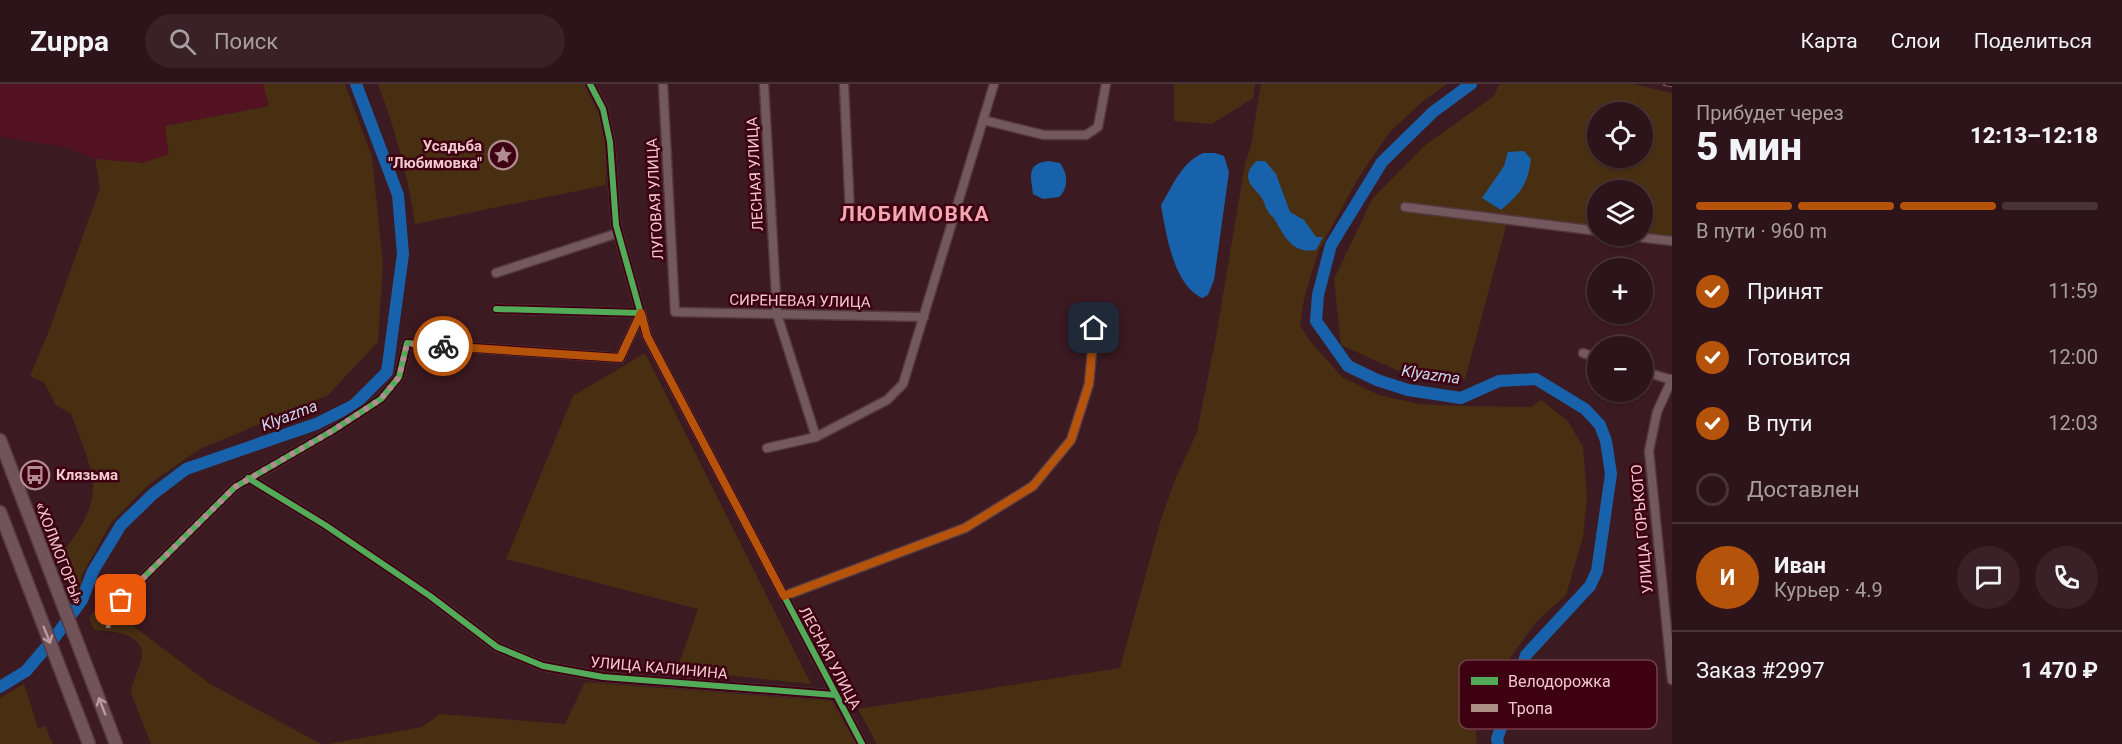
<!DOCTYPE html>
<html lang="ru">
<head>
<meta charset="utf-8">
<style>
	:root { --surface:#2d141a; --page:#392127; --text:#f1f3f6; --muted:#a79ea2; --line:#483339; --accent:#b45309 }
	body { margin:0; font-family:Roboto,sans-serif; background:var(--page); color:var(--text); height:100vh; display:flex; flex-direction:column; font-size:22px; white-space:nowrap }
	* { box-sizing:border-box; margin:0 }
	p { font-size:20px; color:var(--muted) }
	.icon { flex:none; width:33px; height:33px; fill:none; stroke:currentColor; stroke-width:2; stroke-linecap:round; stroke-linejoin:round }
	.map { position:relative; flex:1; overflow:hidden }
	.side { display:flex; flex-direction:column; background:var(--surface); width:450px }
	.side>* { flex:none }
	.buttons { position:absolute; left:1587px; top:18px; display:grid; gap:12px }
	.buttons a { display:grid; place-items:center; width:66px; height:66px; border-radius:50%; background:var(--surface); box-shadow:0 2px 4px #0004,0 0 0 2px var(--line); font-size:30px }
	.pin { position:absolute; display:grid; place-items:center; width:51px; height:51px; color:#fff; margin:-26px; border-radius:12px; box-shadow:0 3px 9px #0006 }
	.courier { position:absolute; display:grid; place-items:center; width:60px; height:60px; margin:-30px; border:4px solid #b45309; border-radius:50%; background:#fff; color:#222; box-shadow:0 2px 8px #0007 }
	.headline em { font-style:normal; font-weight:800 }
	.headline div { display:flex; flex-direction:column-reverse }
	.headline { display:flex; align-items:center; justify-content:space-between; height:102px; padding:0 24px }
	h1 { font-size:39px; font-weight:800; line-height:45px }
	.bar { display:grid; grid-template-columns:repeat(4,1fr); gap:9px 6px; align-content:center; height:72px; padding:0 24px }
	.bar i { height:8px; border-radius:4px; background:var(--line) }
	.bar .active { background:var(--accent) }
	.bar p { grid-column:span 4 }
	.line { display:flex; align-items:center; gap:15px; padding:0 24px; border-top:2px solid var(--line) }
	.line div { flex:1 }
	.round { display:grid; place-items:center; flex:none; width:63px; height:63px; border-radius:32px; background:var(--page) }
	ol { padding:0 24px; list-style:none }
	li { display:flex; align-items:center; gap:18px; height:66px }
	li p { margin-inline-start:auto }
	li .icon { padding:6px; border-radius:50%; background:var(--accent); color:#fff; stroke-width:4 }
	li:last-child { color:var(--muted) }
	li i { width:33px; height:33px; border:3px solid var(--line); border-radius:50% }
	header { display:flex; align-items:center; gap:36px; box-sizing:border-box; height:84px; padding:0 30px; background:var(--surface); border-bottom:2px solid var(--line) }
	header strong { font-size:28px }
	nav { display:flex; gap:33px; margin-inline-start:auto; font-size:21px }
	.search { width:420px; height:54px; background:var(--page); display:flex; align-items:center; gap:15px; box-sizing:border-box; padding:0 21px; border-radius:33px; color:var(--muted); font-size:22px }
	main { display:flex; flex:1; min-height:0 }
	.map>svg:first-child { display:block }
</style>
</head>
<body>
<header>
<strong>Zuppa</strong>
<div class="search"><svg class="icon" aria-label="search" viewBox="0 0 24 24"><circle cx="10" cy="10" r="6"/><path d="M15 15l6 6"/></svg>Поиск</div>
<nav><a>Карта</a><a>Слои</a><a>Поделиться</a></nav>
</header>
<main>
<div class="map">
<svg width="1672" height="660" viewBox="0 0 1672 660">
	<rect width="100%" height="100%" fill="#3c1a22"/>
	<polygon fill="#531222" points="0,0 263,0 269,22 166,42 170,70 143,79 95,75 66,63 0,53"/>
	<g fill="#482f12" fill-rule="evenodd">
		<path d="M263 0H345L372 73 383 180 378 258 328 311 198 366 148 401 110 440 81 493V503L77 506 62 469C77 450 93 428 93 402 93 383 78 349 71 330L56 321 44 298 30 292 50 244 100 104 95 75 143 79 169 70 165 42 269 22Z"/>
		<path d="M378 0H584L599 31 605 57 606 101 415 140C408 91 395 45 378 0Z"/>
		<polygon points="1174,0 1255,0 1253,14 1212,40 1174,37"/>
		<polygon points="1261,0 1447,0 1423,17 1389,49 1357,96 1318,168 1304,215 1300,241 1310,257 1342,293 1379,311 1420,320 1461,322 1531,323 1541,316 1568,337 1583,363 1587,414 1583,453 1566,511 1536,538 1504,582 1476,644 1477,660 877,660 858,625 1120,584 1161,435 1175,396 1197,348 1216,253 1245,80 1251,61"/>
		<path d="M1499 0H1633L1672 9V153L1643 149 1642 106H1598L1597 143 1509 131 1465 295 1401 288 1341 261 1334 195 1372 115 1424 62 1494 12ZM1598 28H1642V74H1598Z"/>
		<polygon points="645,269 811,600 677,586 698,525 506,475 573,312"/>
		<path d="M103 519 210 600 321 660H151L131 609C132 597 138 588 141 577 149 549 111 547 94 546L89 533Z"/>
		<polygon points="585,598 832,617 856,660 328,660 422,643 440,630 565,640"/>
		<polygon points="24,600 38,644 45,642 53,660 0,660 0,614"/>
	</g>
	<g fill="#1762aa">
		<path d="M1524 67 1531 75C1528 100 1520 110 1501 126L1482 114 1504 82 1508 68Z"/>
		<path d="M1203 69H1215L1224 72 1229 88 1214 196 1208 211 1202 214C1173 200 1166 149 1161 121 1173 102 1180 80 1203 69Z"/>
		<path d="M1048 77 1060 79C1068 90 1069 104 1059 113L1043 115 1033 110C1031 92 1026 80 1048 77Z"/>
		<path d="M1257 77H1265L1276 90 1290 128 1304 136 1316 153H1323L1316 166C1292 170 1285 153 1275 136 1274 133 1271 132 1269 129 1266 125 1265 121 1263 116 1259 108 1249 103 1248 93 1248 86 1252 81 1257 77Z"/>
	</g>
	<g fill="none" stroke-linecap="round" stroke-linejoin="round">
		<g stroke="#1762aa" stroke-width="12">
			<polyline points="1471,0 1433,28 1382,78 1331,161 1318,211 1316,237 1348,282 1377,296 1408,306 1461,314 1499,297 1536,295 1585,325 1600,341 1606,357 1611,390 1597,487 1590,502 1526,571 1497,655 1498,660"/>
			<polyline points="0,603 26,587 55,553 82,516 93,487 121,441 153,410 186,385 316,340 354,321 387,288 403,170 398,111 356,0"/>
		</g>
		<g stroke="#56393f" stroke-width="11">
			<g id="minor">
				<polyline points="590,0 603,25 610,58 616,141 647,252 862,660"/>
				<polyline points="663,0 675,228 924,233"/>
				<polyline points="764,0 777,230 816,353"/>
				<polyline points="844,0 850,130"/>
				<polyline points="983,36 1044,51 1086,51 1098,43 1106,0"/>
				<polyline points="1405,123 1598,147"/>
				<polyline points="1630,152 1672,157"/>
				<polyline points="496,189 618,149"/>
				<polyline points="1583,269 1598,274"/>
				<polyline points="1642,287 1672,296"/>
				<polyline points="1672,295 1657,328 1649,367 1672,596"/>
				<polyline points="767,364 816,353 887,316 903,300 994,0"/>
				<polyline points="248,394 325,441 430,512 497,563 543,582 603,593 835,611"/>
				<polyline points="784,512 965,444 1033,402 1071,356 1089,300 1094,244"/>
				<polyline points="121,516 235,403 332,347 381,315 399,293 407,259 620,274 641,229 496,225"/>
			</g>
		</g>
		<g stroke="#56393f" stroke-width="15">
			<g id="highway">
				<polyline points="0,356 116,660"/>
				<polyline points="0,428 89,660"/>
			</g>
		</g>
		<use href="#minor" stroke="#73595e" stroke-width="8"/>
		<use href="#highway" stroke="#715459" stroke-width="12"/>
		<g stroke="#70565c" stroke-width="4.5">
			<polyline id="rail" points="1665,0 1672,1"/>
		</g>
		<use href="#rail" stroke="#3e0112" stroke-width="2" stroke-dasharray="7" stroke-linecap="butt"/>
		<polyline stroke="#ac8f84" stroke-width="4.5" stroke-dasharray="9 4.5" stroke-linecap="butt" points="108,544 111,526 121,516"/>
		<g stroke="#3e0112" stroke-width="10">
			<g id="cycleway">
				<polyline points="590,0 603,25 610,58 616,141 647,252 862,660"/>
				<polyline points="248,394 325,441 430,512 497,563 543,582 603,593 835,611"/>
				<polyline points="121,516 235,403 332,347 381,315 399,293 407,259 620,274 641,229 496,225"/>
			</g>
		</g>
		<use href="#cycleway" stroke="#51ab58" stroke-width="6"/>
	</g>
	<defs><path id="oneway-shaft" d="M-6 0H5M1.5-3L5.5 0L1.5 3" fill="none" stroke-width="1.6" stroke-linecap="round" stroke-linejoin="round" transform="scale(1.5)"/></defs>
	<g stroke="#be9a9f">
		<use href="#oneway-shaft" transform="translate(47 551) rotate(68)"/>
		<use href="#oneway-shaft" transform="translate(102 622) rotate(-111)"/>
	</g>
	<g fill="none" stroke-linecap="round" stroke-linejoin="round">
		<polyline stroke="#b28c91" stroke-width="6" stroke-dasharray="0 10.8" points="121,516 235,403 332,347 381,315 399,293 407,260 443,262"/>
		<polyline stroke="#b45309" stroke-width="8" points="443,262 620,274 641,229 647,252 784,512 965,444 1033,402 1071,356 1089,300 1094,244"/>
	</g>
	<defs>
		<g id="sight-ring" transform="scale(1.5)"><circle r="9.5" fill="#3e0112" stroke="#b28c91" stroke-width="1.5"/><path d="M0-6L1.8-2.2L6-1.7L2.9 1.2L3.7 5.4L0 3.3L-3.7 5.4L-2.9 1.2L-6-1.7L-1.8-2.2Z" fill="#b28c91"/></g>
		<g id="bus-ring" transform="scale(1.5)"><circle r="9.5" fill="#3e0112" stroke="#b28c91" stroke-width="1.5"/><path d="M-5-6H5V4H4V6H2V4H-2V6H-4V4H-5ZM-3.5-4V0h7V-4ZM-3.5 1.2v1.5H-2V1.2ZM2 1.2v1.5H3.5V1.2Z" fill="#b28c91"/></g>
	</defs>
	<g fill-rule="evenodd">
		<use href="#sight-ring" x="503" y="71"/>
		<use href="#bus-ring" x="35" y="391"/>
	</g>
	<g text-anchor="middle" stroke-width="5" stroke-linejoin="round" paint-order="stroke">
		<g font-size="15" font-weight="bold" fill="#f1c9cd" stroke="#3e0112" text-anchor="end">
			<text x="482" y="67">Усадьба<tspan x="482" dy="17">"Любимовка"</tspan></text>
			<text x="56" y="396" text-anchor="start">Клязьма</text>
		</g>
		<g font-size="15" fill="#f1c9cd" stroke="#3e0112">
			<text transform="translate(755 90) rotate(-93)" y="5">ЛЕСНАЯ УЛИЦА</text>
			<text transform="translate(655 115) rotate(-93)" y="5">ЛУГОВАЯ УЛИЦА</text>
			<text transform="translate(800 217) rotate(1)" y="5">СИРЕНЕВАЯ УЛИЦА</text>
			<text transform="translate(1642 445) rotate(-95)" y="5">УЛИЦА ГОРЬКОГО</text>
			<text transform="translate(59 469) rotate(69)" y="5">«ХОЛМОГОРЫ»</text>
			<text transform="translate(830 574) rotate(62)" y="5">ЛЕСНАЯ УЛИЦА</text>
			<text transform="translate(659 584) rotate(5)" y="5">УЛИЦА КАЛИНИНА</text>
		</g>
		<g font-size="16" font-style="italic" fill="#c8daef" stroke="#3e0112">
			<text transform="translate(1431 290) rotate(8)" y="6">Klyazma</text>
			<text transform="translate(289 331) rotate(-21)" y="6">Klyazma</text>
		</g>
		<g font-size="21" font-weight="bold" letter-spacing="1.5" fill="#f4a7b0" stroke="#3e0112">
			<text x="915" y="137">ЛЮБИМОВКА</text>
		</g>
	</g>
	<rect x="1459" y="576" width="198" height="69" rx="9" fill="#3e0112" stroke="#743d4a" stroke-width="1.5"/>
	<rect x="1471" y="593" width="27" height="8" fill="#51ab58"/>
	<rect x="1471" y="620" width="27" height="8" fill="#ac8f84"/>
	<g font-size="16" fill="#f1c9cd">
		<text x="1508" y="603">Велодорожка</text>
		<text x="1508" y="630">Тропа</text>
	</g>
</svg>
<div class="buttons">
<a><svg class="icon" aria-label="locate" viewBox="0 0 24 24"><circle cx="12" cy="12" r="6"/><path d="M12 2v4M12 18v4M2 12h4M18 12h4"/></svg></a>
<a><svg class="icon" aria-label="layers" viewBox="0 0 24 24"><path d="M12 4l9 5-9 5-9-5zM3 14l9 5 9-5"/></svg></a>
<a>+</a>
<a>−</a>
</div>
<div class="pin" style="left:121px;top:516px;background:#ea580c"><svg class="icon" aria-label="bag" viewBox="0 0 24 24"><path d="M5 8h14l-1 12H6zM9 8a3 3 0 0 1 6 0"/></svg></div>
<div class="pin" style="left:1094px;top:244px;background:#1f2937"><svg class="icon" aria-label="home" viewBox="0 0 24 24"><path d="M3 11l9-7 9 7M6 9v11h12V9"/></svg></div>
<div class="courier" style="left:443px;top:262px"><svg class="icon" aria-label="bike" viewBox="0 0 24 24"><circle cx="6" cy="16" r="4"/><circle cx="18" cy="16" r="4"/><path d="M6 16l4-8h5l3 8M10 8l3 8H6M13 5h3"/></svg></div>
</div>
<section class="side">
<div class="headline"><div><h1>5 мин</h1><p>Прибудет через</p></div><em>12:13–12:18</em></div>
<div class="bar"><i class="active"></i><i class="active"></i><i class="active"></i><i></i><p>В пути · 960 m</p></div>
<ol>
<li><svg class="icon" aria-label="check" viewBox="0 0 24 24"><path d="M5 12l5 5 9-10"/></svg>Принят<p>11:59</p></li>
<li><svg class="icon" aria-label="check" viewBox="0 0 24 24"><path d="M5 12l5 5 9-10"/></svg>Готовится<p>12:00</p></li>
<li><svg class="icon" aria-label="check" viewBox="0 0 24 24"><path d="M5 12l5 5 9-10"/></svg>В пути<p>12:03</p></li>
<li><i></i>Доставлен</li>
</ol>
<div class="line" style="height:108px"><b class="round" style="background:var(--accent);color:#fff">И</b><div><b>Иван</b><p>Курьер · 4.9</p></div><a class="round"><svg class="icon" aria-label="chat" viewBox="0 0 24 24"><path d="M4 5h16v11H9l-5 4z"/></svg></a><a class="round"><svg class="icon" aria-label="phone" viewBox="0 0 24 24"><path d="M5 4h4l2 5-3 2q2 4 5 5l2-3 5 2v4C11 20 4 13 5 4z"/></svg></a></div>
<div class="line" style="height:78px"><div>Заказ #2997</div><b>1 470 ₽</b></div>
</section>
</main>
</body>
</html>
